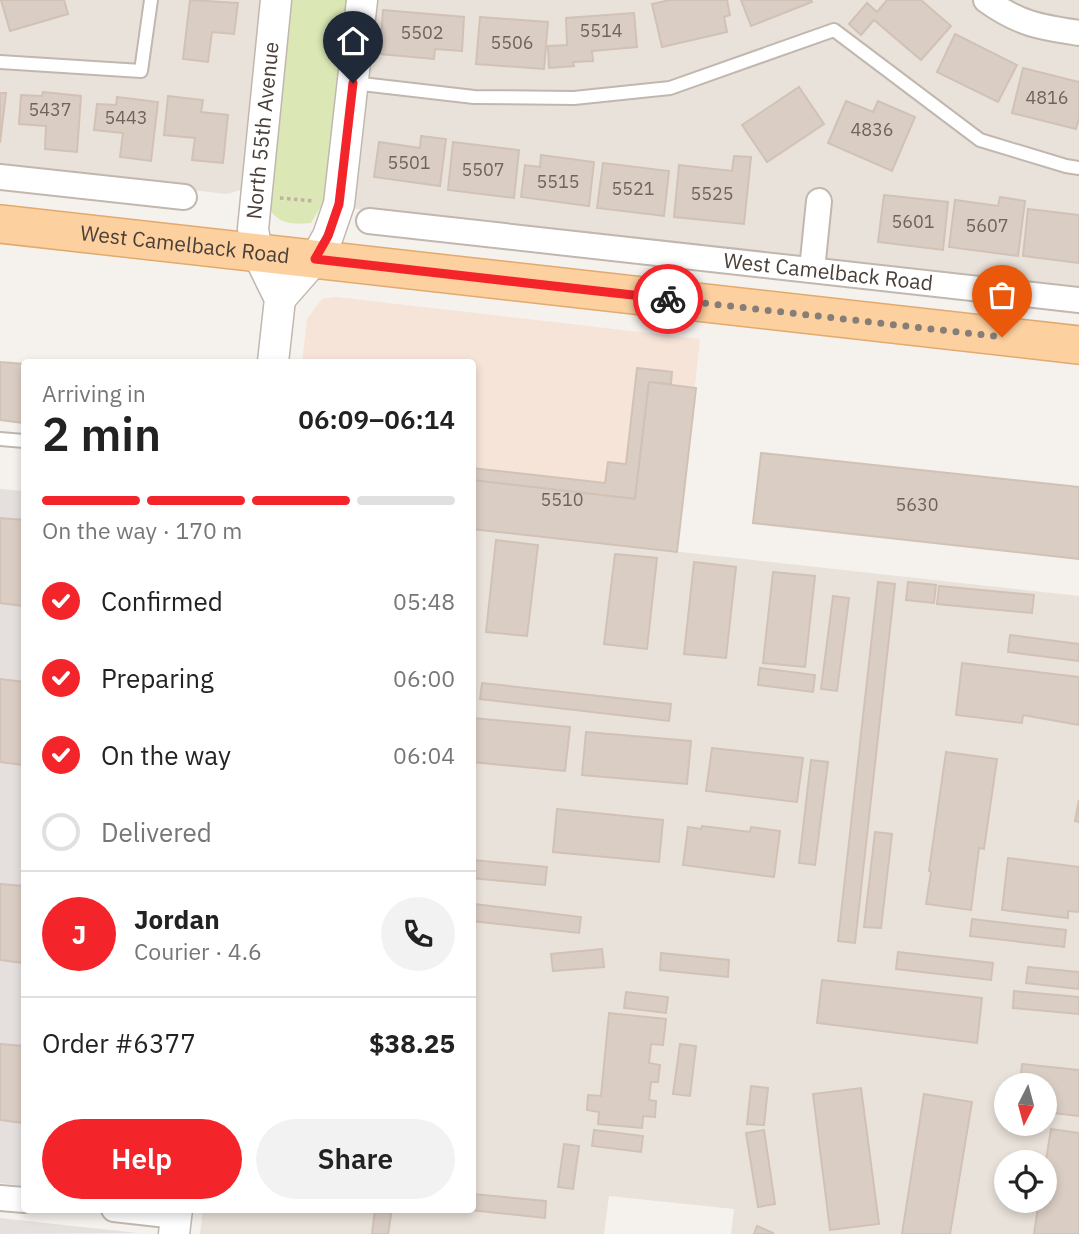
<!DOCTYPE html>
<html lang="en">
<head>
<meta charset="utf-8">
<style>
	:root { --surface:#fff; --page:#f2f2f2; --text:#222; --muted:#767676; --line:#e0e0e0; --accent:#f4242b }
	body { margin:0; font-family:"IBM Plex Sans",sans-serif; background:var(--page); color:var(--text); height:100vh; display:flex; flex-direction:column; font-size:26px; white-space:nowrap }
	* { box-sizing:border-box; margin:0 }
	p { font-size:23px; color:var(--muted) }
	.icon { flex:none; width:38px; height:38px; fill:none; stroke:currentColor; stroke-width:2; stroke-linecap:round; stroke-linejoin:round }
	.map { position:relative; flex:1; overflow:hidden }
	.panel { position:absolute; left:21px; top:359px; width:455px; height:854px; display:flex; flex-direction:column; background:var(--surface); border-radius:7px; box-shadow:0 4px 10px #0003 }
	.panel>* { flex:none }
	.needle { width:46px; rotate:186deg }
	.controls { position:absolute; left:994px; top:1073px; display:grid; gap:14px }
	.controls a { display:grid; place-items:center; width:63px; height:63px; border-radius:50%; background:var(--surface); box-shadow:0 4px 10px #0003; font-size:35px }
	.pin { position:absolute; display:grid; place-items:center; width:60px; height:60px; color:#fff; margin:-72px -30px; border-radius:50% 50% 50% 0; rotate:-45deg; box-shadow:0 0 7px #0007 }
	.pin .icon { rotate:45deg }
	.courier { position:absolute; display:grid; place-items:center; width:70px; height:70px; margin:-35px; border:5px solid #f4242b; border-radius:50%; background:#fff; color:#222; box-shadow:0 2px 9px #0007 }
	.summary em { font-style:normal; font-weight:600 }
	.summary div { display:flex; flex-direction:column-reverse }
	.summary { display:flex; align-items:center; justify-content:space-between; height:119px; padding:0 21px }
	h1 { font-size:46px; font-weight:600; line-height:52px }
	.bar { display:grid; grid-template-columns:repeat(4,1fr); gap:10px 7px; align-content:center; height:84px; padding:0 21px }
	.bar i { height:9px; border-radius:5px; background:var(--line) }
	.bar .active { background:var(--accent) }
	.bar p { grid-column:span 4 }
	.line { display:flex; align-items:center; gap:18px; padding:0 21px; border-top:2px solid var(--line) }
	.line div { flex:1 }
	.round { display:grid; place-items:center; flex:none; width:74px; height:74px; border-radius:37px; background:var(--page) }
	ol { padding:0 21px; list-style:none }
	li { display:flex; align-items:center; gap:21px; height:77px }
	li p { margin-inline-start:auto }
	li .icon { padding:7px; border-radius:50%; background:var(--accent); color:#fff; stroke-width:4 }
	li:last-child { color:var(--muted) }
	li i { width:38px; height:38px; border:4px solid var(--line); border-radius:50% }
	.primary-button { display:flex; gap:14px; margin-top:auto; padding:14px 21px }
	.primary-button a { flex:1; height:80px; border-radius:42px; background:var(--accent); color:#fff; font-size:28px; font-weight:600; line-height:80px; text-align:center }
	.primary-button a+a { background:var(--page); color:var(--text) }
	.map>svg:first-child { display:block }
</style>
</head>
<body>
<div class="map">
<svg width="1079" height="1234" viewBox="0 0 1079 1234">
	<rect width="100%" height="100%" fill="#f5f1ec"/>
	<g fill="#e9e2da" fill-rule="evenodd">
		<polygon points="0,0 266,0 245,189 226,194 0,168"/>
		<polygon points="372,0 1079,0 1079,291 349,208"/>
		<path d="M473 529 1079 596V1234H731L734 1209 609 1196 604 1234H200L203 1209H472ZM1006 1085H1045V1124H1006ZM1006 1162H1045V1200H1006Z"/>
	</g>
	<polygon fill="#f6e4d9" points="336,297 700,339 677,552 473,529 472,362 302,362 307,319 322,299"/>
	<g fill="#e5e0dd">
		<polygon points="0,489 24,491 24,1186 0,1183"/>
		<polygon points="0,1218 138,1233 0,1234"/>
	</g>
	<path fill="#dbe8b6" d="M287 0H350L328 185 323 203 311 223C292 225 277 224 268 206Z"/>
	<g fill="#dacec4" stroke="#d2c1b5" stroke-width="2">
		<polygon points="1,0 64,0 68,14 10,31"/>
		<polygon points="190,0 238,3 234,34 212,32 208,62 183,59"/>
		<polygon points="670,0 727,0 730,15 724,17 727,32 662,47 652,4"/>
		<polygon points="741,0 811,0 812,2 751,26"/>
		<polygon points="887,0 921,0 951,26 921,60 874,20 861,35 849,24 867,3 877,12"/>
		<polygon points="383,10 464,17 462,51 435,49 434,59 380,54"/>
		<polygon points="634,13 637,47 592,51 593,61 573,62 574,66 549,68 548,46 567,45 566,18"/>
		<polygon points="480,17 548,22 544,69 476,64"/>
		<polygon points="955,34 1017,65 998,102 937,72"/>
		<polygon points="1023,68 1079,82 1079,118 1076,129 1012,113"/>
		<polygon points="799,87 824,124 767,162 742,125"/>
		<polygon points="43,92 81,96 77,152 45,149 46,126 19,124 21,95 42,96"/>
		<polygon points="0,93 6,93 0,143"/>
		<polygon points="168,96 203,100 201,112 228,115 223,163 192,160 195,138 164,135"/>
		<polygon points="117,97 158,102 151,161 120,157 123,133 94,130 97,104 116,105"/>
		<polygon points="846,101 873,112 878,101 915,117 892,171 828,143"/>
		<polygon points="421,136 446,139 440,186 374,177 379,142 420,148"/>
		<polygon points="453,142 519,150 514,198 448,190"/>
		<polygon points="541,155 594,162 589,206 521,197 525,165 540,167"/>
		<polygon points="734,156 751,157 744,224 674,217 679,165 732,171"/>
		<polygon points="603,163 669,171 664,216 597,208"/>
		<polygon points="884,195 948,202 943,250 878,242"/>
		<polygon points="1000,197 1025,201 1018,256 949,247 955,200 998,206"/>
		<polygon points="1028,209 1079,215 1079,263 1023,256"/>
		<polygon points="0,362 24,364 24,423 0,420"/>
		<polygon points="637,368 672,372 671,384 649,382 635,499 472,480 472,468 605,483 608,462 626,464"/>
		<polygon points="649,382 696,388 677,552 472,529 472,480 635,499"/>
		<polygon points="761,453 1079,487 1079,559 753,523"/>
		<polygon points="0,518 24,520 24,606 0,603"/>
		<polygon points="496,540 538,545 527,636 486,632"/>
		<polygon points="615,554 657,558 647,649 604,644"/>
		<polygon points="694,562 736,567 726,658 684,654"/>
		<polygon points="773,572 815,576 805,667 763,663"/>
		<polygon points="878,582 895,584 855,943 838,941"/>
		<polygon points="908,582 936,585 934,603 906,600"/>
		<polygon points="939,586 1034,595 1032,613 937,604"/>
		<polygon points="833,596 849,598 837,691 821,689"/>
		<polygon points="1010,635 1079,644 1079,661 1008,652"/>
		<polygon points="962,663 1079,677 1079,725 1023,715 1022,723 956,715"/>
		<polygon points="760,668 815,675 813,692 758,685"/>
		<polygon points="0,679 24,682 24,765 0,762"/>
		<polygon points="482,683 671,704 669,721 480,699"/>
		<polygon points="472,718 570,727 565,771 472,762"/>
		<polygon points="586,732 691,741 687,784 582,775"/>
		<polygon points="712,748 803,758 797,802 706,791"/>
		<polygon points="946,752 997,759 984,849 979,848 971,910 926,904 931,872 929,871"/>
		<polygon points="811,760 828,762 815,865 799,863"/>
		<polygon points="1079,800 1079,822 1075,821"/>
		<polygon points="557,809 663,820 659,862 553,852"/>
		<polygon points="702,826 750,832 751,827 780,831 774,877 683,865 688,827 701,829"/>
		<polygon points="875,832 892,834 881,928 864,927"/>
		<polygon points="1008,858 1079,867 1079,912 1068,911 1068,918 1002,910"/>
		<polygon points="472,860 547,867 545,885 472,878"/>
		<polygon points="0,884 24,886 24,963 0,960"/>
		<polygon points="474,904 581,917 579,933 472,921"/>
		<polygon points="972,919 1066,930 1064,947 970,936"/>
		<polygon points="602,949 604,967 553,971 551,954"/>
		<polygon points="898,952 993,963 991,980 896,969"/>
		<polygon points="661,953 729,960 728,977 660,970"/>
		<polygon points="1028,967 1079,972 1079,989 1026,983"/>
		<polygon points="822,980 982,998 977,1043 817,1023"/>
		<polygon points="1014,991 1079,997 1079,1014 1013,1008"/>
		<polygon points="626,992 668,997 666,1013 624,1008"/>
		<polygon points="609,1013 666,1019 663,1045 651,1044 649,1063 660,1065 658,1082 651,1082 649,1100 656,1101 655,1117 643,1116 642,1128 598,1124 599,1112 587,1110 588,1095 601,1096"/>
		<polygon points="0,1044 24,1046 24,1123 0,1120"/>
		<polygon points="680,1044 696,1046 690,1096 673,1094"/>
		<polygon points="1022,1064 1079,1070 1079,1116 1045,1112 1045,1085 1020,1085"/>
		<polygon points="751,1086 768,1088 764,1125 747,1124"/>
		<polygon points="861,1088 879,1224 830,1230 813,1094"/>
		<polygon points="924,1094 972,1102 950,1234 902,1234"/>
		<polygon points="1051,1129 1079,1133 1079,1234 1034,1234 1039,1200 1045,1200 1045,1166"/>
		<polygon points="594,1130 643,1136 641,1152 592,1146"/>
		<polygon points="764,1130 775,1204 758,1207 746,1133"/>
		<polygon points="564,1144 579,1146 573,1189 558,1187"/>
		<polygon points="472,1194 546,1201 545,1218 460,1209 472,1209"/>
		<polygon points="375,1209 392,1209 388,1234 372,1234"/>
		<polygon points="757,1226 773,1233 772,1234 754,1234"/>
	</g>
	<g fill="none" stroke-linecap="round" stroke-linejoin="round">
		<g stroke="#c1b7ae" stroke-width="16">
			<g id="service">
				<polyline points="0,62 141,71 151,0"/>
				<polyline points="353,83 474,97 574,98 670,88 834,30 980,140 1066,166 1079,168"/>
				<polyline points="0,439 24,441"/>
			</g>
		</g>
		<g stroke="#c1b7ae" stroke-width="28">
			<g id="minor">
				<path d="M986 0C1019 24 1040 27 1079 33"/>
				<polyline points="0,177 184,197"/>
				<path id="s1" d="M369 221 1079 300"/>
				<polyline points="812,270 819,201"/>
				<polyline points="0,1198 24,1200"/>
				<polyline points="114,1209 176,1216"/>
			</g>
		</g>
		<g stroke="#c1b7ae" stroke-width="33">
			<g id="tertiary">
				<polyline points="280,299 315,259 328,236 339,204 362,0"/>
				<path id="s2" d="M273 362 280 299 257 252 253 229 276 0"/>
				<polyline points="174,1234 177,1209"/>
			</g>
		</g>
		<g stroke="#e2aa6e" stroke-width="40">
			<g id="primary">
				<path id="s3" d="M0 224 1079 345"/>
			</g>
		</g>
		<polyline stroke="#c2b0a0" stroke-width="3.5" stroke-dasharray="3.5 3.5" stroke-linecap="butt" points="280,198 314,201"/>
		<use href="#service" stroke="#fff" stroke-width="12"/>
		<use href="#minor" stroke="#fff" stroke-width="24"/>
		<use href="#tertiary" stroke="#fff" stroke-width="30"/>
		<use href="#primary" stroke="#fcd09f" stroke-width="37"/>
	</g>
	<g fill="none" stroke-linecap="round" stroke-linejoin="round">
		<polyline stroke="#867e78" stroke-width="7" stroke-dasharray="0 12.6" points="668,299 1002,337"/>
		<polyline stroke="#f4242b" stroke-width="9" points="353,83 339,204 328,236 315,259 668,299"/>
	</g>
	<g text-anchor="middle" stroke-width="7" stroke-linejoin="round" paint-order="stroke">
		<g font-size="18" fill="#6e645c">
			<text x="601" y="37">5514</text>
			<text x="422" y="39">5502</text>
			<text x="512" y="49">5506</text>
			<text x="1047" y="104">4816</text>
			<text x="50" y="116">5437</text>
			<text x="126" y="124">5443</text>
			<text x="872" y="136">4836</text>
			<text x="409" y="169">5501</text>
			<text x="483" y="176">5507</text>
			<text x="558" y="188">5515</text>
			<text x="633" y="195">5521</text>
			<text x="712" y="200">5525</text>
			<text x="913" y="228">5601</text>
			<text x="987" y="232">5607</text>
			<text x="562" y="506">5510</text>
			<text x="917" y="511">5630</text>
		</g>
		<g font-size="21" fill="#4a4039" stroke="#fff">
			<text dy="7" stroke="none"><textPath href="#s2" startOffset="238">North 55th Avenue</textPath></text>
			<text dy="7" stroke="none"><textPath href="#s3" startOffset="186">West Camelback Road</textPath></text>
			<text dy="7" stroke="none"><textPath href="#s1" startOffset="462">West Camelback Road</textPath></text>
		</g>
	</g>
</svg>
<div class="controls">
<a><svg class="needle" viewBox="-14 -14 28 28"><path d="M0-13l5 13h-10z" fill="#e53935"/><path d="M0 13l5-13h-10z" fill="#767676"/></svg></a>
<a><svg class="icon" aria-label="locate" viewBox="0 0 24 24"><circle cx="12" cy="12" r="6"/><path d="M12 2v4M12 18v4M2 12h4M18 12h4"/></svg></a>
</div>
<div class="pin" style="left:1002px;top:337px;background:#ea580c"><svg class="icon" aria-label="bag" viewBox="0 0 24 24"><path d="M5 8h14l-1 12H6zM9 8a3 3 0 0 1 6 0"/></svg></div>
<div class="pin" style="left:353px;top:83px;background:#1f2937"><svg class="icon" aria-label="home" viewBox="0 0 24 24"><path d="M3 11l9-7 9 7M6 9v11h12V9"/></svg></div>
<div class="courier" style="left:668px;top:299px"><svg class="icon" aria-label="bike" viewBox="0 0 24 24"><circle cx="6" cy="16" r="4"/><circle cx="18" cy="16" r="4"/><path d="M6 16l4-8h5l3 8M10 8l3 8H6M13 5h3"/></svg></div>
<section class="panel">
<div class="summary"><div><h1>2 min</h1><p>Arriving in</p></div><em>06:09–06:14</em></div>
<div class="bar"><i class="active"></i><i class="active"></i><i class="active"></i><i></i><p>On the way · 170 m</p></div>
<ol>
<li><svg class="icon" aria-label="check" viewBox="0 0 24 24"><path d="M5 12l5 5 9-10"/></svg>Confirmed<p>05:48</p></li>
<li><svg class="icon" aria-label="check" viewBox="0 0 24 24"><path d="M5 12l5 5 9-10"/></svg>Preparing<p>06:00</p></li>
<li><svg class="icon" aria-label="check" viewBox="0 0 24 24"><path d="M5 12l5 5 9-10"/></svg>On the way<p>06:04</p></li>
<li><i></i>Delivered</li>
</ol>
<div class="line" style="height:126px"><b class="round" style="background:var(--accent);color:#fff">J</b><div><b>Jordan</b><p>Courier · 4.6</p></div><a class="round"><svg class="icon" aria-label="phone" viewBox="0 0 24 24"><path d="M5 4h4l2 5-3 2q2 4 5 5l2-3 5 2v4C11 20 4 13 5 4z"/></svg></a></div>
<div class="line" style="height:91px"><div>Order #6377</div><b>$38.25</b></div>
<div class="primary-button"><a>Help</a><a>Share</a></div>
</section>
</div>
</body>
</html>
